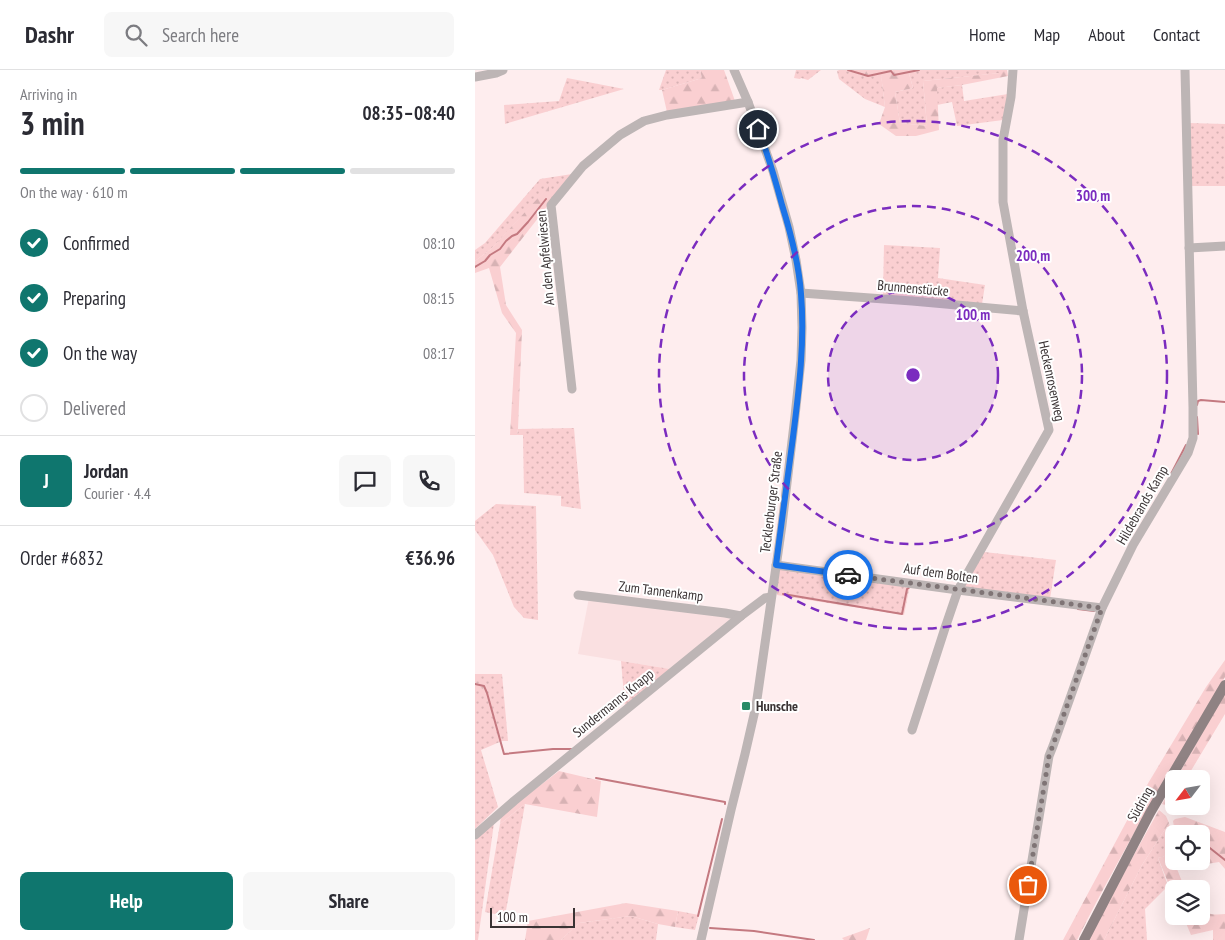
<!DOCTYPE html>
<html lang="en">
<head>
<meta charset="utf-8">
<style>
	:root { --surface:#fff; --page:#f7f7f7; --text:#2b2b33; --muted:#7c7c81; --line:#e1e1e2; --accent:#0f766e }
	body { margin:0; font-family:"PT Sans Narrow",sans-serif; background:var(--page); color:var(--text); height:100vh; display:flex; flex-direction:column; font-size:19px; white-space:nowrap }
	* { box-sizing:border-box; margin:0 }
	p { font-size:16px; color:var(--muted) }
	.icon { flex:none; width:28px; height:28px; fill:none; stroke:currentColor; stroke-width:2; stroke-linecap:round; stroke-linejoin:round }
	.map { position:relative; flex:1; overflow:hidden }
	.panel { display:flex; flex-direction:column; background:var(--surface); width:475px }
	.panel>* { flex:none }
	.needle { width:32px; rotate:239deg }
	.fabs { position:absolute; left:690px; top:700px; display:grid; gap:10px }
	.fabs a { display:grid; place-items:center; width:45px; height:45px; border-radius:8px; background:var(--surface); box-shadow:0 5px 20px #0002; font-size:25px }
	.scale { position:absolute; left:15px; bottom:12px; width:85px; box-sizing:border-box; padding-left:5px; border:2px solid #3a3334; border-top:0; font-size:14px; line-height:18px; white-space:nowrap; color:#3a3334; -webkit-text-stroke:4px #fff; paint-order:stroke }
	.pin { position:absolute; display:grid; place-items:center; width:42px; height:42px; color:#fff; margin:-21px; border:2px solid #fff; border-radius:50%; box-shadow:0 1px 5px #0007 }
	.courier { position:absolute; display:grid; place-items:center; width:50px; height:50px; margin:-25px; border:4px solid #1a73e8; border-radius:50%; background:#fff; color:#222; box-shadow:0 1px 6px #0007 }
	.headline em { font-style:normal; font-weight:700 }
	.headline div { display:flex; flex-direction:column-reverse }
	.headline { display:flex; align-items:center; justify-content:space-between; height:85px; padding:0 20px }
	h1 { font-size:32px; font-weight:700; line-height:38px }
	.bar { display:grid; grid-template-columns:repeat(4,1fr); gap:8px 5px; align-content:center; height:60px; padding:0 20px }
	.bar i { height:6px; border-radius:4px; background:var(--line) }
	.bar .active { background:var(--accent) }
	.bar p { grid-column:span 4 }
	.line { display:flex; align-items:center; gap:12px; padding:0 20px; border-top:1px solid var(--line) }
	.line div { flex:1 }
	.round { display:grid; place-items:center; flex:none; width:52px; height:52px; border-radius:8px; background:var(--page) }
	ol { padding:0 20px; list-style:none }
	li { display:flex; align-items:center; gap:15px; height:55px }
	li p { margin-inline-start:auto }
	li .icon { padding:5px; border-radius:50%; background:var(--accent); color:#fff; stroke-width:4 }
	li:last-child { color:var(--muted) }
	li i { width:28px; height:28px; border:2px solid var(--line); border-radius:50% }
	.action { display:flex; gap:10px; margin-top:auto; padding:10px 20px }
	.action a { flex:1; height:58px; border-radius:8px; background:var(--accent); color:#fff; font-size:20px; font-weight:700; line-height:58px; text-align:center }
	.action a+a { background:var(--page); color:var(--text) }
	header { display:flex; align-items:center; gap:30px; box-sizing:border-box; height:70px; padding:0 25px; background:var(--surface); border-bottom:1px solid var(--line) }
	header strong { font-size:24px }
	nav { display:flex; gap:28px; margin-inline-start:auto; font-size:18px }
	.search { width:350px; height:45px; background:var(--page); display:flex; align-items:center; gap:12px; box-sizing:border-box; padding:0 18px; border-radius:8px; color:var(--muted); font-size:19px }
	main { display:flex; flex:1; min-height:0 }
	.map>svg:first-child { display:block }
</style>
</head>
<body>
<header>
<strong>Dashr</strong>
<div class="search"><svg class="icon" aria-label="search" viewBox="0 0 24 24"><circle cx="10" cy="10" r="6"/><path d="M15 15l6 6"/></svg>Search here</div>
<nav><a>Home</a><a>Map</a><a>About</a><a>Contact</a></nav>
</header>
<main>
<section class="panel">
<div class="headline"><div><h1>3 min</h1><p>Arriving in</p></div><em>08:35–08:40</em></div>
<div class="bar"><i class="active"></i><i class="active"></i><i class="active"></i><i></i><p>On the way · 610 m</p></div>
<ol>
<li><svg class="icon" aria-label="check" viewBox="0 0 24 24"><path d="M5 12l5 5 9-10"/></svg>Confirmed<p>08:10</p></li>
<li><svg class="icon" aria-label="check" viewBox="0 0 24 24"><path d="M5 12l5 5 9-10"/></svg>Preparing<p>08:15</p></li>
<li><svg class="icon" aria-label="check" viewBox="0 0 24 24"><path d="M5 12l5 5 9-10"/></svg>On the way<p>08:17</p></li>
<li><i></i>Delivered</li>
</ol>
<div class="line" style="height:90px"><b class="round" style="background:var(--accent);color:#fff">J</b><div><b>Jordan</b><p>Courier · 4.4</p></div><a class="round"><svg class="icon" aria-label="chat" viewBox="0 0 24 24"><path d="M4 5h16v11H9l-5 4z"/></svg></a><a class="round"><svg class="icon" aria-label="phone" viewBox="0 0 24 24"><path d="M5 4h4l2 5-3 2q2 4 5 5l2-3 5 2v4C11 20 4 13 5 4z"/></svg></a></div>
<div class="line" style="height:65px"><div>Order #6832</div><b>€36.96</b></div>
<div class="action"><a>Help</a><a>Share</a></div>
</section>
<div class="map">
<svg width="750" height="870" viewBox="0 0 750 870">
	<defs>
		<pattern id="grass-dots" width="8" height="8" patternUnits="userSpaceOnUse" patternTransform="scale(1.25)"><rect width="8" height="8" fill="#facfd1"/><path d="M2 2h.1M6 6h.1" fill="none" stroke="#d7b2b4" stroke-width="1.8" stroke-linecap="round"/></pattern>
		<pattern id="forest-firs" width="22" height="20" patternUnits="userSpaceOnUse" patternTransform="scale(1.25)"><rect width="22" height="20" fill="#facfd1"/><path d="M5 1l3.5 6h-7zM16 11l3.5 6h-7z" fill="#d7b2b4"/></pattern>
	</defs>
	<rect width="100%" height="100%" fill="#feedee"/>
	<polygon fill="#fae0e1" points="114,528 257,547 257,550 195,599 103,584"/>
	<g fill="url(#grass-dots)">
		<polygon points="191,0 225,0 227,8 187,20 184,20"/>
		<polygon points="321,0 346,0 333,10 326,8 325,9 319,8"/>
		<polygon points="364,0 372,0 386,5 393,6 406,4 410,37 390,29 364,9 362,1"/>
		<polygon points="433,0 524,0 525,3 448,11 452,56 425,53 420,22 438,18"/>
		<polygon points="92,8 149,19 30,54 29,35 84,31"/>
		<polygon points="487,15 489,31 533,24 528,50 482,56 477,32 462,35 461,18"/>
		<polygon points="714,53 750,54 750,116 715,116"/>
		<polygon points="97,104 74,134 74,117 16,179 0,191 0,180 10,173 65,109"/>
		<polygon points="409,175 465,178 463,208 510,215 507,234 408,225"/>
		<polygon points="99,358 106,439 86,436 86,426 49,423 48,365 42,365 43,359"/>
		<polygon points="21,434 61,436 63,550 49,548 39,537 18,485 0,460 0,451"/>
		<polygon points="509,482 581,490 575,529 488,518"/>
		<polygon points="304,498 435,515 429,545 302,525"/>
		<polygon points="146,591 195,599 150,637"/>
		<polygon points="0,604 27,604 33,671 27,671 6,680 23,737 0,759"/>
		<polygon points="50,734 30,846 10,842 25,754"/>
		<polygon points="19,753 3,870 0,870 0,770"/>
		<polygon points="694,753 699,783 683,788 693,816 670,839 672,870 629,870 667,795"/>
		<polygon points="203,841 224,845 220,860 200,857"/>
		<polygon points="156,846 183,854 181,870 86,870 104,853"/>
	</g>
	<g fill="url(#forest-firs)">
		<polygon points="225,0 249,0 260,31 192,42 187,20 227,8"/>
		<path d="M372 0H433L438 18 420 22 425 53 452 56 448 11 524 3V0H532L533 6 487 15 462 18 464 60 441 66H421L404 54 410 37 406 5C390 6 387 5 372 0Z"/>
		<polygon points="74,116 74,134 25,197 31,235 47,260 43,359 42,365 35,365 41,263 27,243 14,198 0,203 0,191 16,179"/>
		<path d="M750 590V607C699 694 647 780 602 870H588L663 730 731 617Z"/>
		<polygon points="750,623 750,644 711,709 701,709"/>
		<polygon points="84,701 126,711 122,747 50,734 25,754 26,745"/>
		<polygon points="699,713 699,730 695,737 687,734"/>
		<polygon points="684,740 691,746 694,753 667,795 629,870 614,870 624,847"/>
		<polygon points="710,747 750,762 750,799 744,792 702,799 710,819 699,819 699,827 683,788 699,783 699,791 726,791 726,764 700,764 698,751 700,749"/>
		<polygon points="151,833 203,841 200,857 183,854 156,846 104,853 86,870 50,870 53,851"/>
		<path d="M726 839C733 845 741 845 750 844V870H738V860L716 865 708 846H726Z"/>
		<polygon points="395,858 391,870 369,870 367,868"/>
	</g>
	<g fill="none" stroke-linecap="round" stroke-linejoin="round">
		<g stroke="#c47980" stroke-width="2">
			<polyline points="373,0 393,6 416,1 419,5 444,0"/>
			<polyline points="0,197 10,191 15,185 25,179 31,171 37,166 42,164 53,152 71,129"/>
			<polyline points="722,335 723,331 726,330 750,332"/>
			<polyline points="722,347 723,364"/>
			<polyline points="696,404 711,375"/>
			<polyline points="308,524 427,544 432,519 435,517"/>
			<polyline points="603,539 619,541"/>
			<polyline points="0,614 9,616 12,623 29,684 78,679 97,679"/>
			<polyline points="121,708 250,732 250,734"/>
			<polyline points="707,759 715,764"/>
			<polyline points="726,771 750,790"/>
			<polyline points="223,846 247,749"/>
			<polyline points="235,858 279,861 339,870"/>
		</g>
		<g stroke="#bdb5b5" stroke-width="9">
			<polyline points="0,7 21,3 28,0"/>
			<polyline points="714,178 750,176"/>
			<polyline points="326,223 437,231 548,241"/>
			<polyline points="97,319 76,135 108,96 145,65 169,51 192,45 273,32"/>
			<polyline points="301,495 483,520 627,538"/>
			<polyline points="103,525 250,543 266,546"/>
			<polyline points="437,660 470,558 483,520 574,360 548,241 528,132 528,70 536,27 538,0"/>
			<polyline points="0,765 39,731 266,546 290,528 296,527"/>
			<polyline points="226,870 256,740 270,684 281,636 307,455 320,346 326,290 327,258 326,223 321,190 314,157 298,101 273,32 259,0"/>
			<polyline points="544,870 574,686 578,676 627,538 658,475 713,383 718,368 718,337 710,0"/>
		</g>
		<polyline stroke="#8f8283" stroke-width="10" points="609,870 675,743 750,615"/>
	</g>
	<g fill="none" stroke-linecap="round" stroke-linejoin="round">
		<polyline stroke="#7f7475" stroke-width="5" stroke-dasharray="0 9" points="373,505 627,538 574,686 553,815"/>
		<path stroke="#1a73e8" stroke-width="6" d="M283 59C293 84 300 109 307 135 316 164 324 193 326 224 330 271 324 320 318 367 312 410 307 452 301 495L373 505"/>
	</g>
	<circle cx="438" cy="305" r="85" fill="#7b2cbf" fill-opacity=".12"/>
	<g fill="none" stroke="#7b2cbf" stroke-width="2.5" stroke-dasharray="9 6">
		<circle cx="438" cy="305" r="85"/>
		<circle cx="438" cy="305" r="169"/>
		<circle cx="438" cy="305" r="254"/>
	</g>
	<rect fill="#278d69" stroke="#fff" stroke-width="2" x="266" y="631" width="10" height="10" rx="2.5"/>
	<g text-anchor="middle" stroke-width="4" stroke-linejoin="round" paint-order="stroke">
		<g font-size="14" fill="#3a3334" stroke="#fff">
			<text transform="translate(70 188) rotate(-95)" y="5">An den Apfelwiesen</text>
			<text transform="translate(438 218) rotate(5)" y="5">Brunnenstücke</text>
			<text transform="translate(577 311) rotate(78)" y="5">Heckenrosenweg</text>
			<text transform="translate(296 432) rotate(-83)" y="5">Tecklenburger Straße</text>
			<text transform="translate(667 435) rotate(-60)" y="5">Hildebrands Kamp</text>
			<text transform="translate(466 503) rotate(8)" y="5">Auf dem Bolten</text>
			<text transform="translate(186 521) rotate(7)" y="5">Zum Tannenkamp</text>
			<text transform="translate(138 633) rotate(-39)" y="5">Sundermanns Knapp</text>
			<text transform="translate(665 734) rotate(-61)" y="5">Südring</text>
		</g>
		<g font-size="14" font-weight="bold" fill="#3a3334" stroke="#fff" text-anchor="start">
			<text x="281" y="641">Hunsche</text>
		</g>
	</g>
	<circle cx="438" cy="305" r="8" fill="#7b2cbf" stroke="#fff" stroke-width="2.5"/>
	<g font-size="15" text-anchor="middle" font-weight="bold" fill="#7b2cbf" stroke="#fff" stroke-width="4" stroke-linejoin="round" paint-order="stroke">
		<text x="618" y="131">300 m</text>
		<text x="558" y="191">200 m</text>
		<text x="498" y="250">100 m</text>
	</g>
</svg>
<div class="fabs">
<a><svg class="needle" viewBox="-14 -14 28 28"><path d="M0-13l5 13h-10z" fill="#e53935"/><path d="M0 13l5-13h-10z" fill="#7c7c81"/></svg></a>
<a><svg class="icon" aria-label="locate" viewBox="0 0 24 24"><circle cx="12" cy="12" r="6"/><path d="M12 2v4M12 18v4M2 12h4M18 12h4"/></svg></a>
<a><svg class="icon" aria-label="layers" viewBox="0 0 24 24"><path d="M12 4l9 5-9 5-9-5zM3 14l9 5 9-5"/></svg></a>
</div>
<div class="scale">100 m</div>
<div class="pin" style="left:553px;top:815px;background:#ea580c"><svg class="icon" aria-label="bag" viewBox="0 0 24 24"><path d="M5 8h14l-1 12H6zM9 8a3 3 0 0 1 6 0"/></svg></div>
<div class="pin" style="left:283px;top:59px;background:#1f2937"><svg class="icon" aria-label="home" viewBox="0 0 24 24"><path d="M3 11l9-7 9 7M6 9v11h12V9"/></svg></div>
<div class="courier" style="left:373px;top:505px"><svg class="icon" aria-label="car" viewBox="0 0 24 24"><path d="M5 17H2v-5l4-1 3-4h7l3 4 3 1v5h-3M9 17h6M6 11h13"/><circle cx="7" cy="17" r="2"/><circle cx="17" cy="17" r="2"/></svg></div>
</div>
</main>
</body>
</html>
